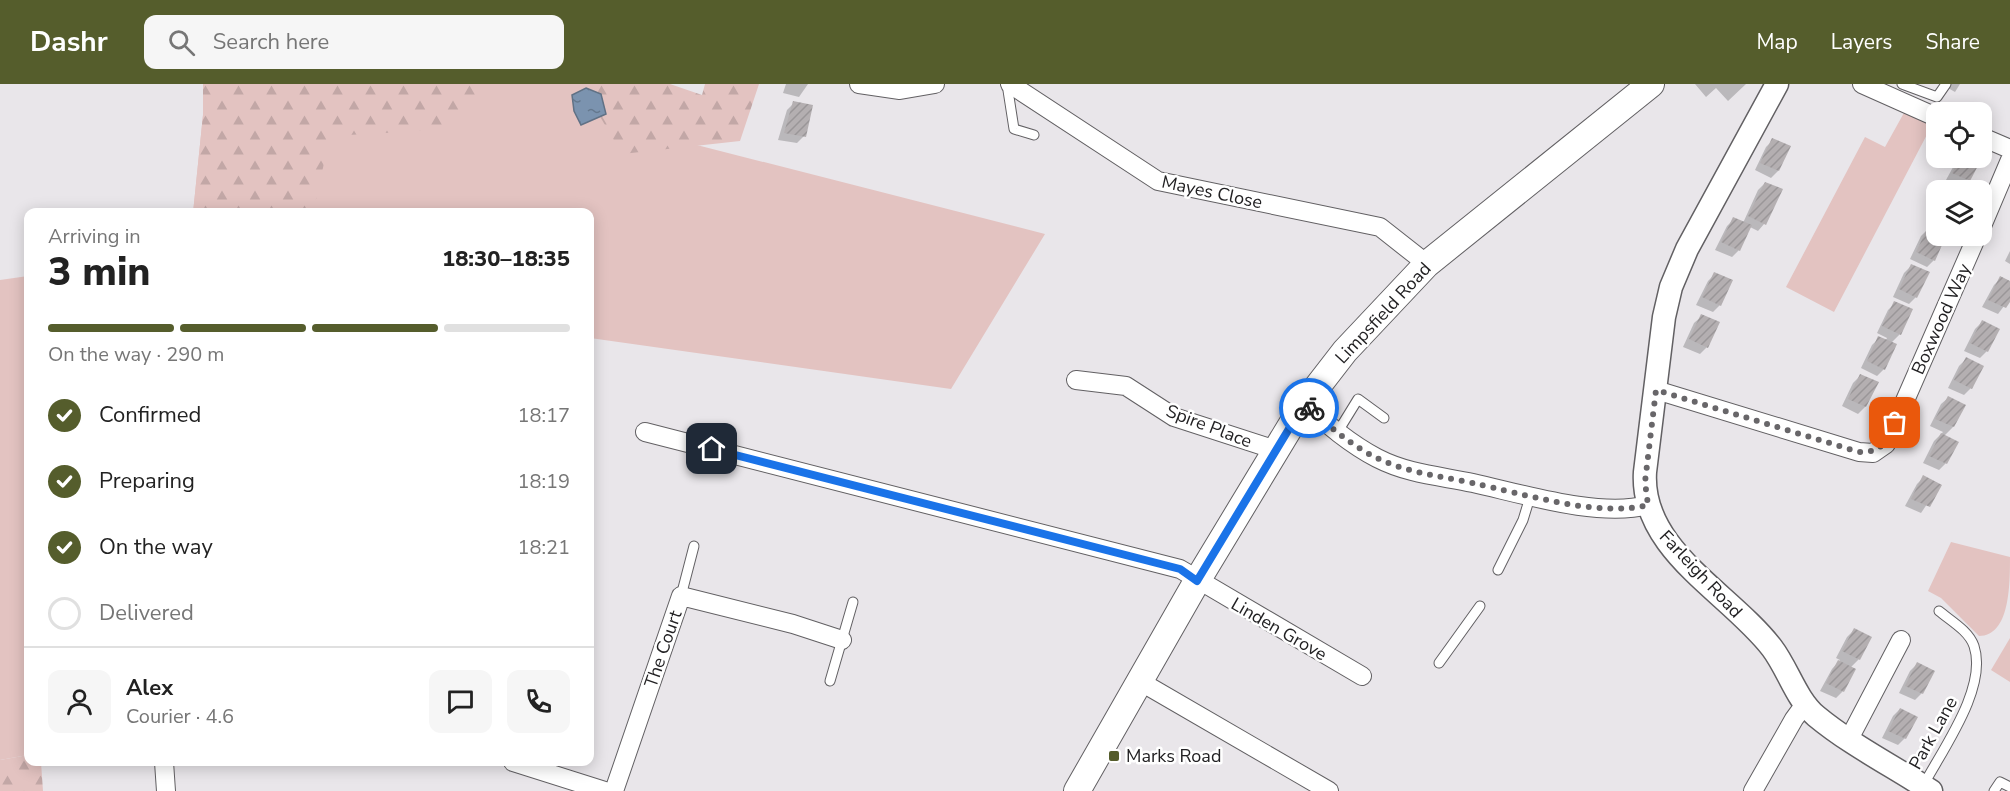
<!DOCTYPE html>
<html lang="en">
<head>
<meta charset="utf-8">
<style>
	:root { --surface:#fff; --page:#f6f6f6; --text:#222; --muted:#767676; --line:#e0e0e0; --accent:#555d2c }
	body { margin:0; font-family:"Nunito Sans",sans-serif; background:var(--page); color:var(--text); height:100vh; display:flex; flex-direction:column; font-size:22px; white-space:nowrap }
	* { box-sizing:border-box; margin:0 }
	p { font-size:20px; color:var(--muted) }
	.icon { flex:none; width:33px; height:33px; fill:none; stroke:currentColor; stroke-width:2; stroke-linecap:round; stroke-linejoin:round }
	.map { position:relative; flex:1; overflow:hidden }
	.panel { position:absolute; left:24px; top:124px; width:570px; height:558px; display:flex; flex-direction:column; background:var(--surface); border-radius:12px; box-shadow:0 3px 15px #0003 }
	.panel>* { flex:none }
	.controls { position:absolute; left:1926px; top:18px; display:grid; gap:12px }
	.controls a { display:grid; place-items:center; width:66px; height:66px; border-radius:12px; background:var(--surface); box-shadow:0 3px 15px #0003; font-size:30px }
	.pin { position:absolute; display:grid; place-items:center; width:51px; height:51px; color:#fff; margin:-26px; border-radius:12px; box-shadow:0 3px 9px #0006 }
	.courier { position:absolute; display:grid; place-items:center; width:60px; height:60px; margin:-30px; border:4px solid #1a73e8; border-radius:50%; background:#fff; color:#222; box-shadow:0 2px 8px #0007 }
	.overview em { font-style:normal; font-weight:800 }
	.overview div { display:flex; flex-direction:column-reverse }
	.overview { display:flex; align-items:center; justify-content:space-between; height:102px; padding:0 24px }
	h1 { font-size:39px; font-weight:800; line-height:45px }
	.bar { display:grid; grid-template-columns:repeat(4,1fr); gap:9px 6px; align-content:center; height:72px; padding:0 24px }
	.bar i { height:8px; border-radius:4px; background:var(--line) }
	.bar .current { background:var(--accent) }
	.bar p { grid-column:span 4 }
	.line { display:flex; align-items:center; gap:15px; padding:0 24px; border-top:2px solid var(--line) }
	.line div { flex:1 }
	.round { display:grid; place-items:center; flex:none; width:63px; height:63px; border-radius:12px; background:var(--page) }
	ol { padding:0 24px; list-style:none }
	li { display:flex; align-items:center; gap:18px; height:66px }
	li p { margin-inline-start:auto }
	li .icon { padding:6px; border-radius:50%; background:var(--accent); color:#fff; stroke-width:4 }
	li:last-child { color:var(--muted) }
	li i { width:33px; height:33px; border:3px solid var(--line); border-radius:50% }
	header { display:flex; align-items:center; gap:36px; box-sizing:border-box; height:84px; padding:0 30px; background:var(--accent); color:#fff }
	header strong { font-size:28px }
	nav { display:flex; gap:33px; margin-inline-start:auto; font-size:21px }
	.search { width:420px; height:54px; background:var(--page); display:flex; align-items:center; gap:15px; box-sizing:border-box; padding:0 21px; border-radius:12px; color:var(--muted); font-size:22px }
	.map>svg:first-child { display:block }
</style>
</head>
<body>
<header>
<strong>Dashr</strong>
<div class="search"><svg class="icon" aria-label="search" viewBox="0 0 24 24"><circle cx="10" cy="10" r="6"/><path d="M15 15l6 6"/></svg>Search here</div>
<nav><a>Map</a><a>Layers</a><a>Share</a></nav>
</header>
<div class="map">
<svg width="2010" height="707" viewBox="0 0 2010 707">
	<defs>
		<pattern id="forest-firs" width="22" height="20" patternUnits="userSpaceOnUse" patternTransform="scale(1.5)"><rect width="22" height="20" fill="#e3c3c1"/><path d="M5 1l3.5 6h-7zM16 11l3.5 6h-7z" fill="#c2a7a6"/></pattern>
		<pattern id="water-ripples" width="26" height="14" patternUnits="userSpaceOnUse" patternTransform="scale(1.5)"><rect width="26" height="14" fill="#7b93af"/><path d="M2 4q2-2 4 0t4 0M15 11q2-2 4 0t4 0" fill="none" stroke="#64788e"/></pattern>
		<pattern id="building-hatch" width="6" height="6" patternUnits="userSpaceOnUse" patternTransform="scale(1.5)"><rect width="6" height="6" fill="#b4afb1"/><path d="M-1 1l2-2M0 6l6-6M5 7l2-2" fill="none" stroke="#9a9698"/></pattern>
	</defs>
	<rect width="100%" height="100%" fill="#e9e6ea"/>
	<g fill="#e3c3c1">
		<polygon points="203,0 630,0 611,39 1045,150 951,305 590,254 590,129 193,129 203,31"/>
		<polygon points="1905,27 1932,41 1834,228 1786,203 1865,53 1885,63"/>
		<polygon points="28,192 28,671 0,676 0,196"/>
		<path d="M1951 458 2010 473C2010 501 2010 552 1979 552L1941 514 1928 507Z"/>
		<polygon points="2010,554 2010,598 1991,586"/>
	</g>
	<g fill="url(#forest-firs)">
		<polygon points="203,0 497,0 497,3 437,46 330,52 313,129 193,129 203,31"/>
		<polygon points="581,0 670,0 702,11 705,0 759,0 740,57 622,70"/>
		<polygon points="28,671 28,678 41,678 43,707 0,707 0,676"/>
	</g>
	<polygon fill="url(#water-ripples)" stroke="#607185" stroke-width="1.5" points="586,4 601,10 606,30 581,41 574,27 572,11"/>
	<g fill="#0003">
		<polygon points="786,0 808,0 799,13 783,9"/>
		<polygon points="1695,0 1746,0 1728,17 1716,4 1706,13"/>
		<polygon points="1950,0 1960,0 1955,8 1948,4"/>
		<polygon points="794,19 804,52 797,59 778,56 787,26"/>
		<polygon points="1773,56 1789,62 1778,87 1771,94 1755,86 1766,63"/>
		<polygon points="1958,74 1980,75 1962,103 1946,96"/>
		<polygon points="1765,99 1764,140 1758,147 1750,143 1739,166 1732,173 1715,166 1727,142 1734,135 1743,139 1758,106"/>
		<polygon points="1936,118 1936,141 1927,137"/>
		<polygon points="1928,145 1936,148 1936,152 1945,152 1934,176 1927,183 1910,175 1921,152"/>
		<polygon points="2010,167 2010,180 2005,177"/>
		<polygon points="1911,182 1916,213 1909,220 1893,213 1904,189"/>
		<polygon points="1715,190 1720,221 1713,228 1696,221 1708,197"/>
		<polygon points="2001,194 2010,199 2010,214 1998,230 1982,223 1994,201"/>
		<polygon points="1895,219 1900,250 1891,259 1884,285 1877,292 1861,284 1872,261 1879,254 1886,256 1887,254 1877,249 1888,226"/>
		<polygon points="1702,232 1707,263 1700,270 1683,263 1694,239"/>
		<polygon points="1982,238 1987,267 1980,274 1964,267 1975,245"/>
		<polygon points="1966,275 1971,304 1964,311 1948,304 1959,282"/>
		<polygon points="1860,292 1865,323 1858,330 1842,322 1853,299"/>
		<polygon points="1948,314 1964,321 1953,343 1944,352 1946,379 1939,386 1923,379 1934,357 1943,348 1930,342 1941,320"/>
		<polygon points="1924,393 1940,401 1921,429 1905,422 1917,400"/>
		<polygon points="1854,546 1859,575 1850,584 1843,607 1836,614 1820,607 1832,585 1840,576 1836,574 1847,553"/>
		<polygon points="1917,580 1922,609 1915,616 1899,609 1910,587"/>
		<polygon points="1900,625 1905,654 1898,661 1882,654 1893,632"/>
	</g>
	<g fill="url(#building-hatch)">
		<polygon points="793,17 813,21 806,53 784,49"/>
		<polygon points="1772,54 1791,62 1779,87 1760,79"/>
		<polygon points="1960,74 1982,74 1970,97 1952,89"/>
		<polygon points="1765,98 1783,105 1766,141 1748,132"/>
		<polygon points="1733,133 1752,141 1740,167 1721,158"/>
		<polygon points="1928,143 1936,146 1936,152 1946,152 1935,177 1916,168"/>
		<polygon points="1911,180 1930,188 1917,214 1899,205"/>
		<polygon points="1714,188 1733,196 1721,222 1702,213"/>
		<polygon points="2000,192 2010,197 2010,218 2006,224 1988,216"/>
		<polygon points="1894,217 1913,225 1901,251 1882,242"/>
		<polygon points="1701,230 1720,238 1708,264 1689,255"/>
		<polygon points="1982,236 2000,245 1988,268 1970,259"/>
		<polygon points="1878,252 1897,260 1885,286 1867,277"/>
		<polygon points="1966,273 1984,282 1972,305 1954,296"/>
		<polygon points="1860,290 1879,298 1866,323 1848,315"/>
		<polygon points="1948,312 1966,321 1954,343 1935,335"/>
		<polygon points="1941,349 1959,358 1947,380 1929,372"/>
		<polygon points="1923,391 1942,401 1930,423 1911,415"/>
		<polygon points="1854,544 1872,553 1860,576 1842,567"/>
		<polygon points="1838,576 1856,585 1844,608 1826,599"/>
		<polygon points="1917,578 1935,587 1923,610 1905,602"/>
		<polygon points="1900,624 1918,633 1906,655 1888,647"/>
	</g>
	<g fill="none" stroke-linecap="round" stroke-linejoin="round">
		<g stroke="#626063" stroke-width="11">
			<g id="service">
				<polyline points="1007,0 1014,45 1034,51"/>
				<polyline points="1902,0 1937,13 1946,0"/>
				<polyline points="1337,349 1358,315 1384,334"/>
				<polyline points="1498,486 1523,436 1530,413"/>
				<polyline points="681,512 694,462"/>
				<polyline points="1439,579 1480,522"/>
				<polyline points="830,597 853,518"/>
				<path d="M1923 702C1942 666 1988 604 1974 562 1969 547 1951 537 1939 527"/>
				<polyline points="1994,707 2000,698 2010,703"/>
			</g>
		</g>
		<g stroke="#626063" stroke-width="20">
			<g id="minor">
				<polyline points="859,0 900,6 935,0"/>
				<polyline points="1010,0 1158,97 1380,143 1427,180"/>
				<polyline points="1862,0 1936,33"/>
				<polyline points="1982,53 2010,65"/>
				<polyline points="1982,142 2010,76"/>
				<polyline points="1076,296 1126,302 1174,333 1276,366"/>
				<polyline points="1656,306 1859,368 1873,369 1886,360 1977,152"/>
				<path d="M1304 320C1327 340 1350 360 1377 374 1408 390 1440 392 1473 399 1523 410 1599 434 1648 421"/>
				<polyline points="645,348 1180,485 1362,592"/>
				<polyline points="1141,598 1329,707"/>
				<polyline points="1849,655 1901,556"/>
				<polyline points="164,678 166,707"/>
				<polyline points="513,678 605,707"/>
				<polyline points="614,707 681,512 793,540 842,556"/>
				<polyline points="1753,707 1794,635 1805,620"/>
			</g>
		</g>
		<g stroke="#626063" stroke-width="25">
			<path id="tertiary" d="M1777 0 1687 165 1671 203 1664 233 1645 388C1640 466 1730 509 1772 564 1788 585 1796 615 1816 632 1851 661 1893 682 1931 707"/>
		</g>
		<g stroke="#626063" stroke-width="28">
			<polyline id="secondary" points="1077,707 1197,497 1304,320 1345,267 1427,180 1651,0"/>
		</g>
		<use href="#service" stroke="#fff" stroke-width="9"/>
		<use href="#minor" stroke="#fff" stroke-width="18"/>
		<use href="#tertiary" stroke="#fff" stroke-width="22"/>
		<use href="#secondary" stroke="#fff" stroke-width="26"/>
	</g>
	<g fill="none" stroke-linecap="round" stroke-linejoin="round">
		<path stroke="#686669" stroke-width="6" stroke-dasharray="0 10.8" d="M1309 324C1330 343 1353 363 1379 375 1409 389 1440 392 1472 399 1522 409 1598 434 1648 421L1645 398 1656 306 1859 368C1881 369 1887 358 1895 339"/>
		<polyline stroke="#1a73e8" stroke-width="8" points="712,365 1180,485 1197,497 1304,320 1309,324"/>
	</g>
	<rect fill="#555d2c" stroke="#fff" stroke-width="2" x="1108" y="666" width="12" height="12" rx="3"/>
	<g text-anchor="middle" stroke-width="5" stroke-linejoin="round" paint-order="stroke">
		<g font-size="18" fill="#222123" stroke="#fff">
			<text transform="translate(1212 108) rotate(12)" y="6">Mayes Close</text>
			<text transform="translate(1383 229) rotate(-47)" y="6">Limpsfield Road</text>
			<text transform="translate(1941 235) rotate(-66)" y="6">Boxwood Way</text>
			<text transform="translate(1209 342) rotate(21)" y="6">Spire Place</text>
			<text transform="translate(1701 490) rotate(47)" y="6">Farleigh Road</text>
			<text transform="translate(1279 545) rotate(30)" y="6">Linden Grove</text>
			<text transform="translate(663 565) rotate(-71)" y="6">The Court</text>
			<text transform="translate(1933 649) rotate(-61)" y="6">Park Lane</text>
		</g>
		<g font-size="18" fill="#222123" stroke="#fff" text-anchor="start">
			<text x="1126" y="678">Marks Road</text>
		</g>
	</g>
</svg>
<div class="controls">
<a><svg class="icon" aria-label="locate" viewBox="0 0 24 24"><circle cx="12" cy="12" r="6"/><path d="M12 2v4M12 18v4M2 12h4M18 12h4"/></svg></a>
<a><svg class="icon" aria-label="layers" viewBox="0 0 24 24"><path d="M12 4l9 5-9 5-9-5zM3 14l9 5 9-5"/></svg></a>
</div>
<div class="pin" style="left:1895px;top:339px;background:#ea580c"><svg class="icon" aria-label="bag" viewBox="0 0 24 24"><path d="M5 8h14l-1 12H6zM9 8a3 3 0 0 1 6 0"/></svg></div>
<div class="pin" style="left:712px;top:365px;background:#1f2937"><svg class="icon" aria-label="home" viewBox="0 0 24 24"><path d="M3 11l9-7 9 7M6 9v11h12V9"/></svg></div>
<div class="courier" style="left:1309px;top:324px"><svg class="icon" aria-label="bike" viewBox="0 0 24 24"><circle cx="6" cy="16" r="4"/><circle cx="18" cy="16" r="4"/><path d="M6 16l4-8h5l3 8M10 8l3 8H6M13 5h3"/></svg></div>
<section class="panel">
<div class="overview"><div><h1>3 min</h1><p>Arriving in</p></div><em>18:30–18:35</em></div>
<div class="bar"><i class="current"></i><i class="current"></i><i class="current"></i><i></i><p>On the way · 290 m</p></div>
<ol>
<li><svg class="icon" aria-label="check" viewBox="0 0 24 24"><path d="M5 12l5 5 9-10"/></svg>Confirmed<p>18:17</p></li>
<li><svg class="icon" aria-label="check" viewBox="0 0 24 24"><path d="M5 12l5 5 9-10"/></svg>Preparing<p>18:19</p></li>
<li><svg class="icon" aria-label="check" viewBox="0 0 24 24"><path d="M5 12l5 5 9-10"/></svg>On the way<p>18:21</p></li>
<li><i></i>Delivered</li>
</ol>
<div class="line" style="height:108px"><a class="round"><svg class="icon" aria-label="person" viewBox="0 0 24 24"><circle cx="12" cy="8" r="4"/><path d="M4 21q1-7 8-7t8 7"/></svg></a><div><b>Alex</b><p>Courier · 4.6</p></div><a class="round"><svg class="icon" aria-label="chat" viewBox="0 0 24 24"><path d="M4 5h16v11H9l-5 4z"/></svg></a><a class="round"><svg class="icon" aria-label="phone" viewBox="0 0 24 24"><path d="M5 4h4l2 5-3 2q2 4 5 5l2-3 5 2v4C11 20 4 13 5 4z"/></svg></a></div>
</section>
</div>
</body>
</html>
